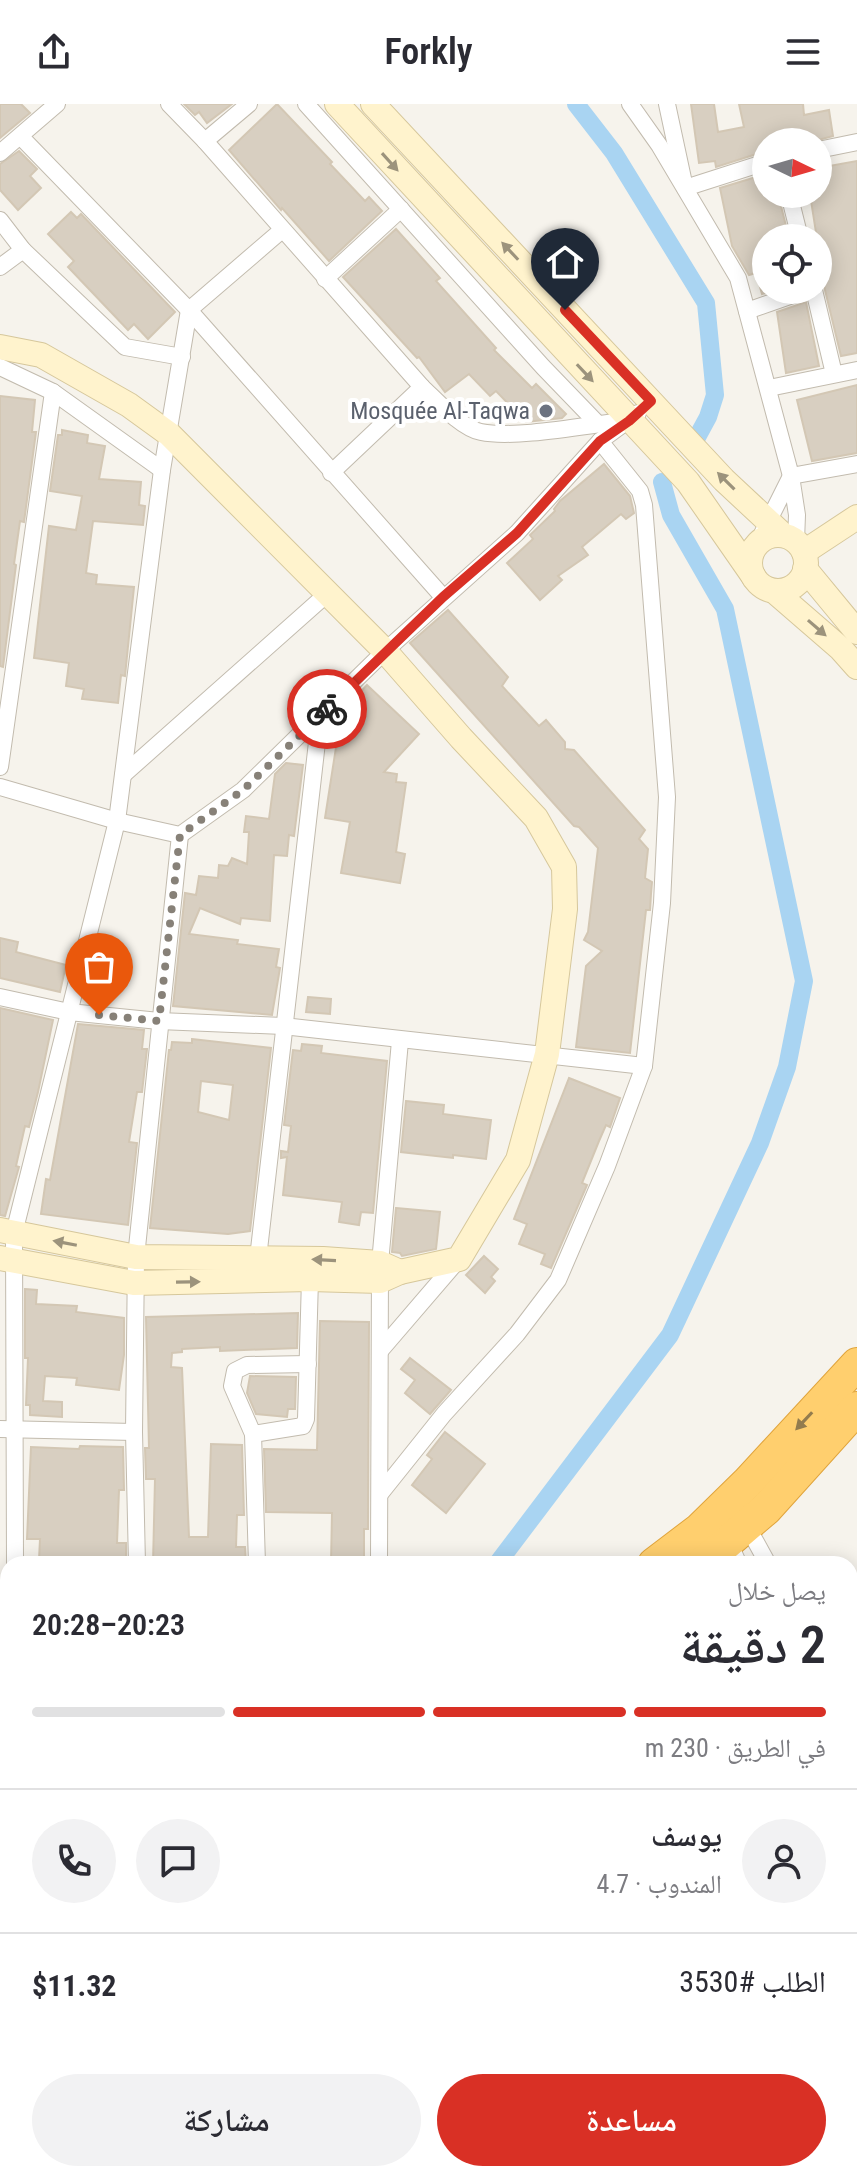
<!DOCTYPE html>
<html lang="ar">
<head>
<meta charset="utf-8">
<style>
	:root { --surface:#fff; --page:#f2f2f3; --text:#2b2b33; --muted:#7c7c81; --line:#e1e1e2; --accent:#d93025 }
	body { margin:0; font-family:"Roboto Condensed","Noto Naskh Arabic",sans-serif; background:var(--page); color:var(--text); direction:rtl; height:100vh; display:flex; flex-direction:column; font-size:30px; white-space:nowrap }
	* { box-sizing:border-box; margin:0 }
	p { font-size:26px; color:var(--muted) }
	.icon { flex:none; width:44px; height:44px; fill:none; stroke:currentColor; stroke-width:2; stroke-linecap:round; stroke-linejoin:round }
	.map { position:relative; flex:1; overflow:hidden; direction:ltr }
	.drawer { position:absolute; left:0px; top:1452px; width:858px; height:626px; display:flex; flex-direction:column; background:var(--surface); border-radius:24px 24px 0 0; box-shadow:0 4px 20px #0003; direction:rtl }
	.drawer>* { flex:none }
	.needle { width:52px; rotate:95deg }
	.fabs { position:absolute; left:752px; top:24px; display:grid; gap:16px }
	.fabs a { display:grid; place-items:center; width:80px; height:80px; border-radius:50%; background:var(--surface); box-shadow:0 4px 20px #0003; font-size:40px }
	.pin { position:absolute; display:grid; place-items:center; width:68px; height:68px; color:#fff; margin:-82px -34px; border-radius:50% 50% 50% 0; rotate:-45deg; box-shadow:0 0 8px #0007 }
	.pin .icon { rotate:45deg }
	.courier { position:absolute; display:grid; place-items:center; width:80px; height:80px; margin:-40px; border:6px solid #d93025; border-radius:50%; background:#fff; color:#222; box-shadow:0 2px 10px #0007 }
	.head em { font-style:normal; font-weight:600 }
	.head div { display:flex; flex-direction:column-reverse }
	.head { display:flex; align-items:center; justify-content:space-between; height:136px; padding:0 32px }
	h1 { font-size:52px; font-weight:600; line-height:60px }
	.bar { display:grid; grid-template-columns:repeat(4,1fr); gap:12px 8px; align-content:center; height:96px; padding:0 32px }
	.bar i { height:10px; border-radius:6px; background:var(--line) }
	.bar .active { background:var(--accent) }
	.bar p { grid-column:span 4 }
	.line { display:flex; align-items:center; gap:20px; padding:0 32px; border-top:2px solid var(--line) }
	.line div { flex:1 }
	.round { display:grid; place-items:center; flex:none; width:84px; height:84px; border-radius:42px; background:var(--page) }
	.button { display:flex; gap:16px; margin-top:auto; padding:16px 32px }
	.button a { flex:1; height:92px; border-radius:48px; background:var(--accent); color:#fff; font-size:32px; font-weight:600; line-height:92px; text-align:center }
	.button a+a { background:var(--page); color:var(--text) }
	header { display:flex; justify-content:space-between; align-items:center; height:104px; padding:0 32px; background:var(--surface); font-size:36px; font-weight:600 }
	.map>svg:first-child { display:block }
</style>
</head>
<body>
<header><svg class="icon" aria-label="menu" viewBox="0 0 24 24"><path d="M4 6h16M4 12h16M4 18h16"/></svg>Forkly<svg class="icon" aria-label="share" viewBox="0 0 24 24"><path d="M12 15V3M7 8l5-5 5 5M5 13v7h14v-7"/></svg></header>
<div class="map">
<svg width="857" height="2077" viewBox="0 0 857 2077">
	<rect width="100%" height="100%" fill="#f6f3ec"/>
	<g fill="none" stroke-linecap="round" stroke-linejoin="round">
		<g stroke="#a9d4f2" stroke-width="18">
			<polyline points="576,0 614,49 706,199 715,291 708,313 695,337"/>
			<polyline points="497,1460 670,1231 760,1039 787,963 804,877 725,505 671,411 662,378"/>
		</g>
	</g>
	<g fill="#d8cfc1" stroke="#d3c7b4" stroke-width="2" fill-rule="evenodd">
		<polygon points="0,0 21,0 30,9 0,34"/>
		<polygon points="184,0 232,0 207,19 199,8 195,11"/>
		<polygon points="277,0 332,58 330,60 365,97 369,93 382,107 329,157 282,104 281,106 229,46"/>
		<polygon points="691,0 714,0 718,28 744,23 739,0 803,0 804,11 829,6 833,32 811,38 766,38 766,47 716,63 715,57 699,59"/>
		<polygon points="19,47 37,65 30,72 41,84 18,106 0,86 0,60"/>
		<polygon points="857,57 857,249 841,252 825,186 810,90 818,90 818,64"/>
		<polygon points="766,70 766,90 778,90 789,134 766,134 766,189 762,190 756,169 749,171 732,142 720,84"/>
		<polygon points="71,108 77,114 81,110 175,208 148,235 134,220 128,226 68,163 74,157 48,130"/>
		<polygon points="396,125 440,174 436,177 496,244 494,246 532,284 536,280 566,310 562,314 526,318 496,287 490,292 469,270 445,288 419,253 417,254 343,173"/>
		<polygon points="806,198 819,262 786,269 777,208"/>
		<polygon points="857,281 857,349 812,357 797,296"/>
		<polygon points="0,292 35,296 32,328 36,328 24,418 20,417 14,460 16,461 3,563 0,562"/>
		<polygon points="62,326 88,331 87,339 105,342 99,375 141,378 139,401 145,402 143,421 93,417 86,469 97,471 96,480 134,483 125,572 121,571 118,599 82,595 84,585 66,582 69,559 34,554 49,422 76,426 82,392 50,387 58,331 62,331"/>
		<polygon points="604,360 630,392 634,409 626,415 621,410 582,443 588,451 558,472 562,476 540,496 507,459 533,435 530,431 555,407 554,405 560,397"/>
		<polygon points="448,506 508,573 502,582 539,622 546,616 565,638 565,645 574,646 645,726 639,735 648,745 645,774 652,778 651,790 650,806 646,806 630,949 576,943 586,862 602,847 584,836 588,828 598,744 579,723 574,722 410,539"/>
		<polygon points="367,581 419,630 384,668 397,670 396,678 406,679 396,748 405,750 400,779 341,769 350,718 325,714 337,637 352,621 340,610"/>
		<polygon points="286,659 303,661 294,732 289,731 287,752 274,751 270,817 241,814 240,820 200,804 189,830 238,836 237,840 279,845 276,863 280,864 272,911 173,902 185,789 196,791 199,772 218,774 219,761 228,762 232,754 247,760 249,728 244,728 246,712 269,715 275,670"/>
		<polygon points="0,834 18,838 16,848 66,861 60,888 0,874"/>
		<polygon points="308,893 331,895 330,910 306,908"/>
		<polygon points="0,904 53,916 38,988 29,1023 25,1022 16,1062 19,1063 5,1112 0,1111"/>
		<polygon points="78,920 144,926 142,945 147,945 142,988 137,988 129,1038 137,1039 128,1121 41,1110 46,1075 50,1076"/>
		<path d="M192 935 271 944 250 1127 228 1130 150 1124 169 946H171L172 938 192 939ZM201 977 233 981 229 1016 198 1008Z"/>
		<polygon points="302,940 322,942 321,949 387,957 373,1109 361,1108 359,1121 339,1118 342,1098 283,1091 287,1053 281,1054 281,1047 288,1048 291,1022 284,1021 293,946 301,947"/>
		<polygon points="569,974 620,994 610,1023 606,1021 599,1037 582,1079 587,1081 551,1164 541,1160 545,1150 519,1140 527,1120 514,1115"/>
		<polygon points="406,997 444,1001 443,1010 491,1016 486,1055 453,1051 453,1054 401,1048"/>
		<polygon points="396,1104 440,1108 436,1145 402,1152 400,1149 392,1148"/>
		<polygon points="484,1152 498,1165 491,1173 495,1177 485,1189 466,1171"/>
		<polygon points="25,1185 37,1186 36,1200 77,1202 76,1208 124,1214 124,1251 119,1286 76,1281 77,1274 45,1272 43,1297 62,1298 62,1313 30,1311 30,1301 26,1301 28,1254 25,1254"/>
		<polygon points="298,1209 297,1244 220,1247 220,1243 182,1245 182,1248 172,1249 171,1263 182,1264 189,1433 208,1433 211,1340 242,1341 244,1411 237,1411 236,1443 245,1443 246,1460 153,1460 155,1375 146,1375 145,1344 149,1344 146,1213"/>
		<polygon points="320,1217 369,1218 368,1425 364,1425 364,1460 331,1460 332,1409 266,1408 264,1345 317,1346"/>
		<polygon points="410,1254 451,1286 430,1310 405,1289 415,1276 401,1265"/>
		<polygon points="250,1272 296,1273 295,1305 288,1305 287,1313 256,1310 247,1289"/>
		<polygon points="445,1328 485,1360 446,1409 412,1381 432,1355 427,1351"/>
		<polygon points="80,1342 123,1343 124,1386 119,1386 117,1439 126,1439 126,1460 83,1460 83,1457 39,1456 40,1435 27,1435 31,1343 79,1345"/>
	</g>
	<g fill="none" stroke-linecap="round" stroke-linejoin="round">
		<g stroke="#c2bbae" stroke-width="10">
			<polyline id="lane" points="734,1440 743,1460"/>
		</g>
		<g stroke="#c2bbae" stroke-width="18">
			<g id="street">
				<path d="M169 0 205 37 422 283C436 296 461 324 481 328 515 335 587 321 624 317"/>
				<polyline points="306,0 543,263 598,320"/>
				<polyline points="630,0 659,41 738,174 791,372 857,360"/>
				<polyline points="667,0 685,84 766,58"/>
				<polyline points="21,33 189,206 443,493"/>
				<polyline points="205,37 249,0"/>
				<polyline points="818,46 857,38"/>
				<polyline points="0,49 57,0"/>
				<polyline points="789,90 800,134"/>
				<polyline points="0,116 23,146 125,243 182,253"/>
				<polyline points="0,163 23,146"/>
				<polyline points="325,175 401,105"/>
				<polyline points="814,186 834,270"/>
				<polyline points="747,207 807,186"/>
				<polyline points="0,263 53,288 162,366"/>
				<polyline points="769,284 857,266"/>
				<polyline points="331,369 422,283"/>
				<polyline points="757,440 791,372 797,411 796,437"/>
				<polyline points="0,663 53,288"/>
				<polyline points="123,671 328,489"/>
				<polyline points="0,683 117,717 180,731 243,686 385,547 517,429 600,337 638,309"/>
				<polyline points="0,893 69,908 159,917 283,922 644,962"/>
				<polyline points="257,1163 320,612"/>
				<polyline points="380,1247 459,1155"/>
				<polyline points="0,1325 134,1328"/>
				<polyline points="253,1330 232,1282 235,1267 247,1261 308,1260"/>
				<polyline points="380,1390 444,1310 517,1230 558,1176 607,1062 644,962 662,799 667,693 644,401 640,387 600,337"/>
				<polyline points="747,1422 768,1460"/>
				<polyline points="15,1460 14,1129 117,717 162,366 189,206 282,126"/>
				<polyline points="137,1460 134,1328 136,1153 180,731"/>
				<polyline points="257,1460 253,1330 303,1322 306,1315 310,1175"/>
				<polyline points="379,1460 380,1159 400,937"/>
				<polyline points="0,1555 8,1555"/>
				<polyline points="850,1613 857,1627"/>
				<polyline points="323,2070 323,2077"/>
				<polyline points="151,2077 151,2070"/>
			</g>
		</g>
		<g stroke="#d6c79b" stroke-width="26">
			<g id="secondary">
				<polyline points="337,0 688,378 754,473"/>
				<polyline points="373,0 724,376 783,431"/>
				<polyline points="0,243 41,251 129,301 169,330 385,547 461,634 536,714 564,763 565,805 547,950 518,1056 459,1155 400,1168 380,1177 310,1175 134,1179 0,1154"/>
				<circle cx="778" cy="459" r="28"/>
				<polyline points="804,448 857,413"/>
				<polyline points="805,465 857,528"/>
				<polyline points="774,487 841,545 857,563"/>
				<polyline points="0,1126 136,1153 323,1155 380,1159 400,1168"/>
			</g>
		</g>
		<g stroke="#e0a43c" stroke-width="34">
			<g id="highway">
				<polyline points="654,1460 700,1425 747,1379 857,1260"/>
				<polyline points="702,1460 766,1405 857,1304"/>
				<polyline points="0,1612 8,1612"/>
				<polyline points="0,1639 8,1639"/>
			</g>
		</g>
		<use href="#lane" stroke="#fff" stroke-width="8"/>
		<use href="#street" stroke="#fff" stroke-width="16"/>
		<use href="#secondary" stroke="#fff3cd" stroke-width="24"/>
		<use href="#highway" stroke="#ffcf6e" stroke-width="32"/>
	</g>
	<defs><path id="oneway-solid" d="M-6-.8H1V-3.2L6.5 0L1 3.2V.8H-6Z" transform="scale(2)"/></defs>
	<g fill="#9c937c">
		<use href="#oneway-solid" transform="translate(390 58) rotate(48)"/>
		<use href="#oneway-solid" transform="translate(510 147) rotate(-133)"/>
		<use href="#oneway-solid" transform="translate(585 269) rotate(47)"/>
		<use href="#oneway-solid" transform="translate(726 377) rotate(-135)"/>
		<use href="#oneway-solid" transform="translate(817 524) rotate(41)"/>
		<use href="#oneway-solid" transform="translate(65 1139) rotate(-169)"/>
		<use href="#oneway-solid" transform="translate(324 1156) rotate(-177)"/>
		<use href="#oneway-solid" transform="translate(188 1178) rotate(-1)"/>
	</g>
	<use fill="#937c4e" href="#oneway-solid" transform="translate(804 1317) rotate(133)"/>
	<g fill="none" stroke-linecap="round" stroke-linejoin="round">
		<polyline stroke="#878178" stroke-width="8" stroke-dasharray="0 14.4" points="99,911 159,917 180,731 243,686 327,605"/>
		<polyline stroke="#d93025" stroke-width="10" points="327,605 443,493 517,429 600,337 629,317 651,297 565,206"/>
	</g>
	<circle fill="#6b7280" stroke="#fff" stroke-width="3" cx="546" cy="307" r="8"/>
	<g text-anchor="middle" stroke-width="8" stroke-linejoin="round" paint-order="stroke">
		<g font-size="24" fill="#5b616d" stroke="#fff" text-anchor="end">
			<text x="530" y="315">Mosquée Al-Taqwa</text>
		</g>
	</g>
</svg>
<div class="fabs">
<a><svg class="needle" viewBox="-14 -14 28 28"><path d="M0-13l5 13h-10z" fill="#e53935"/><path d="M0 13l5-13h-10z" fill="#7c7c81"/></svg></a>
<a><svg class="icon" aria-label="locate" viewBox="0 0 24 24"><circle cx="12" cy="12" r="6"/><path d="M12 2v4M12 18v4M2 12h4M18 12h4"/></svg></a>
</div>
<div class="pin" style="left:99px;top:911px;background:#ea580c"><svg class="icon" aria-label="bag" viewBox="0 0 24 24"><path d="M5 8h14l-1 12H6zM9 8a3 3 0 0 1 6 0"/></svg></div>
<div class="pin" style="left:565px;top:206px;background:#1f2937"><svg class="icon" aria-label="home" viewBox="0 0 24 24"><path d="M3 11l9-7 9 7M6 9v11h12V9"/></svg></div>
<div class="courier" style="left:327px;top:605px"><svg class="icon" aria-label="bike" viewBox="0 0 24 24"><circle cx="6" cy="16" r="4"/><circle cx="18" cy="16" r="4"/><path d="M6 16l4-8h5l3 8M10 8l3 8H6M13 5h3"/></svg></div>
<section class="drawer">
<div class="head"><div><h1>2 دقيقة</h1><p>يصل خلال</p></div><em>20:23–20:28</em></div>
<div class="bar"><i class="active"></i><i class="active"></i><i class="active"></i><i></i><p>في الطريق · 230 m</p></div>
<div class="line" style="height:144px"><a class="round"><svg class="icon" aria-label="person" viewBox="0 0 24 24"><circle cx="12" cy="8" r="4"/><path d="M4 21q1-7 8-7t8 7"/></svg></a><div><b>يوسف</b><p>المندوب · 4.7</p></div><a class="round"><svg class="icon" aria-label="chat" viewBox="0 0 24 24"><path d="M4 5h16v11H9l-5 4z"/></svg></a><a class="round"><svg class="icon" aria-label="phone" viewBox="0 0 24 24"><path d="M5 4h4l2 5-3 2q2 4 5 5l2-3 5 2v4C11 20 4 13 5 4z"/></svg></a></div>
<div class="line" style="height:104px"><div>الطلب #3530</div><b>$11.32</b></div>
<div class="button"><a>مساعدة</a><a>مشاركة</a></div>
</section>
</div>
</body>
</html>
